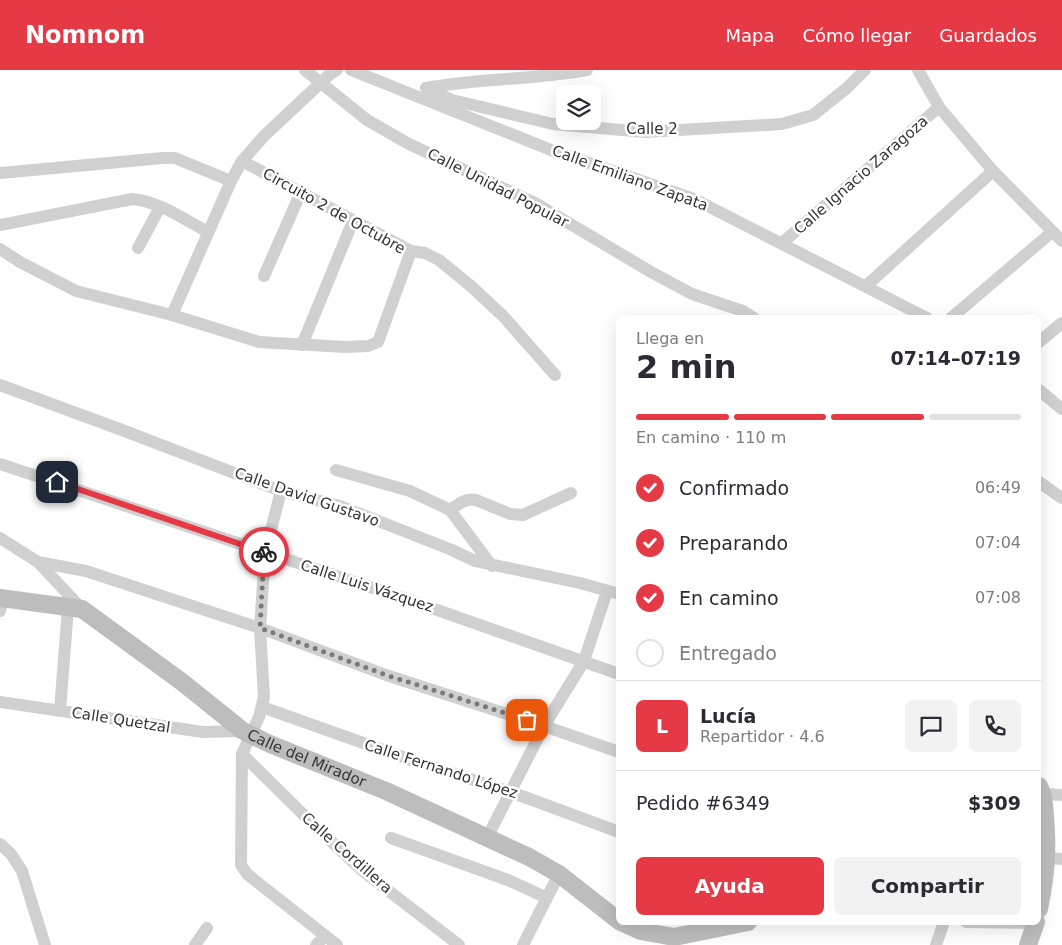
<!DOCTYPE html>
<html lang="es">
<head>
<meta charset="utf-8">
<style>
	:root { --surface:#fff; --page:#f2f2f3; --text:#2b2b33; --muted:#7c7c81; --line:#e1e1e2; --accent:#e63946 }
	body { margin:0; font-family:"DejaVu Sans",sans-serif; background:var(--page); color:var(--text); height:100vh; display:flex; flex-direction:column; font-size:19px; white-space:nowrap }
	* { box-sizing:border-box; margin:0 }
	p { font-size:16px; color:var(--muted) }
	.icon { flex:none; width:28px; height:28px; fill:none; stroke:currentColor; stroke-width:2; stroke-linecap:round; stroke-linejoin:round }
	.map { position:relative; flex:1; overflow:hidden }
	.details { position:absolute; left:616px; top:245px; width:425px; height:610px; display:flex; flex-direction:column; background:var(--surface); border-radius:8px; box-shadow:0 5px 20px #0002 }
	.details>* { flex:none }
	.buttons { position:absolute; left:556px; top:15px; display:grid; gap:10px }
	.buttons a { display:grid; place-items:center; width:45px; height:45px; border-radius:8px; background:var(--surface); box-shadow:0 5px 20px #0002; font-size:25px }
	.pin { position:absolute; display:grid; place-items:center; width:42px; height:42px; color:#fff; margin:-21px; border-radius:10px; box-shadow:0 2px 8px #0006 }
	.courier { position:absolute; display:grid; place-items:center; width:50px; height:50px; margin:-25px; border:4px solid #e63946; border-radius:50%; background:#fff; color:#222; box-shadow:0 1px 6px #0007 }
	.overview em { font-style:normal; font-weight:700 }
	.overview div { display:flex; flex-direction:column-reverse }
	.overview { display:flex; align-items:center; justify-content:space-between; height:85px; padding:0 20px }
	h1 { font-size:32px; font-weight:700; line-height:38px }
	.bar { display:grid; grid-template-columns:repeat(4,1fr); gap:8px 5px; align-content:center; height:60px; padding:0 20px }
	.bar i { height:6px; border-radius:4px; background:var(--line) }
	.bar .active { background:var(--accent) }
	.bar p { grid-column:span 4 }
	.line { display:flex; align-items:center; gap:12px; padding:0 20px; border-top:1px solid var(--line) }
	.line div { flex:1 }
	.round { display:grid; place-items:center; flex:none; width:52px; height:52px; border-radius:8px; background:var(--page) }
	ol { padding:0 20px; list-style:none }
	li { display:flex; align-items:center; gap:15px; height:55px }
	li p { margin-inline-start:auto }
	li .icon { padding:5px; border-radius:50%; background:var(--accent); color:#fff; stroke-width:4 }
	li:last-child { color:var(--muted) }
	li i { width:28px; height:28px; border:2px solid var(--line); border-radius:50% }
	.primary-button { display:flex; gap:10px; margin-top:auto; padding:10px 20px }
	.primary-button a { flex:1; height:58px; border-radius:8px; background:var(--accent); color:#fff; font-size:20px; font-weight:700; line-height:58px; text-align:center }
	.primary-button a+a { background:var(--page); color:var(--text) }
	header { display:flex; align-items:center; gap:30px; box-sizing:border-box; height:70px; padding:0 25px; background:var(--accent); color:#fff }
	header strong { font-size:24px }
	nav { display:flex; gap:28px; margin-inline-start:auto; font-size:18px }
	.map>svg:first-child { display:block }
</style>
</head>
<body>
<header>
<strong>Nomnom</strong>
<nav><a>Mapa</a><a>Cómo llegar</a><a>Guardados</a></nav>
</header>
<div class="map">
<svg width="1062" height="875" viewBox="0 0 1062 875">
	<rect width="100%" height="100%" fill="#fff"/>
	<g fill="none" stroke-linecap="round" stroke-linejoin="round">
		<g stroke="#d0d0d0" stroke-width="12">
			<polyline points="305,0 367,50 409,74 535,133 651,202 692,224 743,241 754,248"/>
			<polyline points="351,0 551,80 694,129 927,248"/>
			<polyline points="918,0 939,37 993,101 1062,171"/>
			<polyline points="426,18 452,30 553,54 645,62 782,54 813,45 847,18 865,0"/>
			<path d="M426 18C479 8 533 10 587 0"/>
			<polyline points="242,91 411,181 425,183 439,190 472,217 504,247 555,305"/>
			<polyline points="0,103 163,88 175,88 231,111"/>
			<path d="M0 155 132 129C159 131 185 150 208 162"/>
			<polyline points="782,173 939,37"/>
			<polyline points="138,178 160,137"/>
			<polyline points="0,179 20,192 76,221 172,245 259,272 346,277 368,276 378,272 411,181"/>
			<polyline points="264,206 301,122"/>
			<polyline points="866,216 993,101"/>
			<polyline points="172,245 231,111 242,91 264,66 329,5 337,0"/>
			<polyline points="951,248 1052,162"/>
			<polyline points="1039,272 1062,253"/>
			<polyline points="302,275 353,151"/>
			<polyline points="0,315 122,360 281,421 340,436 452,480 475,491 580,513 619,524"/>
			<polyline points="1039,320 1062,339"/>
			<polyline points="0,394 403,528 619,604"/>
			<polyline points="336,400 410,421 450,440 492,496"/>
			<polyline points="1039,412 1062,428"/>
			<polyline points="281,421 265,483 260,558 264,627 259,647 242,684 241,795 247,804 337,875"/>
			<path d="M450 440C459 434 465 428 476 430L510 444 523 445 571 423"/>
			<polyline points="0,468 38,492 86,501 260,558 386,605 544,656 619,682"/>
			<polyline points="38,492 82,539"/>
			<polyline points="0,541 3,529"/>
			<polyline points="0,632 203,662 243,661"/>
			<polyline points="262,637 411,690 511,722 619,762"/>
			<polyline points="60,640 68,538"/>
			<polyline points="242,684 319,760 364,802 459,875"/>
			<polyline points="1043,724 1062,725"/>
			<polyline points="391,768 508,810 547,828"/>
			<polyline points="487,768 544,656 584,591 607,521"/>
			<polyline points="0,774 11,784 22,801 45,875"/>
			<polyline points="1047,788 1062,789"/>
			<polyline points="966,852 1036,853"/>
			<polyline points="195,875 207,858"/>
			<polyline points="316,875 325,866"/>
			<polyline points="523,875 559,804"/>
			<polyline points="936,875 944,852"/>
		</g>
		<g stroke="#bdbdbd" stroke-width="18">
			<path id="s1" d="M0 528 82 539 182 612 243 661 270 674 386 721 529 787 559 804 619 851"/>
			<path d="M1039 716C1044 726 1044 735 1045 746 1048 782 1046 804 1039 839"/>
			<polyline points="621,852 641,861 674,867 748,852"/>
			<polyline points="1028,875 1036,852"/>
		</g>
	</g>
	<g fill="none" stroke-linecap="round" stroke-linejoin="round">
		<polyline stroke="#7a7a7a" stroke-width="5" stroke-dasharray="0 9" points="264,482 260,558 386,605 527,650"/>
		<polyline stroke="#e63946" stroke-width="6" points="57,412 264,482"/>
	</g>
	<g text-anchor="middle" stroke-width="5" stroke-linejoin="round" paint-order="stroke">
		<g font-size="15" fill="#333" stroke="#fff">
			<text x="652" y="64">Calle 2</text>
			<text transform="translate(861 105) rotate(-41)" y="5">Calle Ignacio Zaragoza</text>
			<text transform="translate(630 108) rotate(20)" y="5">Calle Emiliano Zapata</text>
			<text transform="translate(498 118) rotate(27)" y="5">Calle Unidad Popular</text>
			<text transform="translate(334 141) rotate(29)" y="5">Circuito 2 de Octubre</text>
			<text transform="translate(307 427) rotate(19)" y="5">Calle David Gustavo</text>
			<text transform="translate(367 516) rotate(18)" y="5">Calle Luis Vázquez</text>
			<text transform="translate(121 650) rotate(9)" y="5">Calle Quetzal</text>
			<text dy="5" stroke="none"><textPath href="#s1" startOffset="354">Calle del Mirador</textPath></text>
			<text transform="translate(441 699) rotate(18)" y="5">Calle Fernando López</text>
			<text transform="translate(347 783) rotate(41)" y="5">Calle Cordillera</text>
		</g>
	</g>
</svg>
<div class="buttons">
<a><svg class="icon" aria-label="layers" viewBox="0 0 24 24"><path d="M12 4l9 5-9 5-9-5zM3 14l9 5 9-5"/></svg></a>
</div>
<div class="pin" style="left:527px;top:650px;background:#ea580c"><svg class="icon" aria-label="bag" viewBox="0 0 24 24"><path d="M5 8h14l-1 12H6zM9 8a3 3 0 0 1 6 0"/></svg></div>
<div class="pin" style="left:57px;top:412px;background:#1f2937"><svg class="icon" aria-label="home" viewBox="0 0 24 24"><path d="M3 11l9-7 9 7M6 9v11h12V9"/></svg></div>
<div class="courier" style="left:264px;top:482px"><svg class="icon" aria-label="bike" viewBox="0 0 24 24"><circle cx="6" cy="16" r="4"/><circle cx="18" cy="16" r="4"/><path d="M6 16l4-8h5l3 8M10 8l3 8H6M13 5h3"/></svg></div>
<section class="details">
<div class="overview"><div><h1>2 min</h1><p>Llega en</p></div><em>07:14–07:19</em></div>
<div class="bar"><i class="active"></i><i class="active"></i><i class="active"></i><i></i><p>En camino · 110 m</p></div>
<ol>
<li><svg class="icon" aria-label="check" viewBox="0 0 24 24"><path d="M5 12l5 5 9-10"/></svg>Confirmado<p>06:49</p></li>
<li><svg class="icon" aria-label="check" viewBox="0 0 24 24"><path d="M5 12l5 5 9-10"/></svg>Preparando<p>07:04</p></li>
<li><svg class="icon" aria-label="check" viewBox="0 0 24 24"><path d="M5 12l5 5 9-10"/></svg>En camino<p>07:08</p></li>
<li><i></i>Entregado</li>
</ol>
<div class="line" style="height:90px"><b class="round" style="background:var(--accent);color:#fff">L</b><div><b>Lucía</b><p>Repartidor · 4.6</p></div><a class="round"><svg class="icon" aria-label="chat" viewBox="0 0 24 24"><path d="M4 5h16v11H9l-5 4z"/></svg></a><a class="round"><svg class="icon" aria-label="phone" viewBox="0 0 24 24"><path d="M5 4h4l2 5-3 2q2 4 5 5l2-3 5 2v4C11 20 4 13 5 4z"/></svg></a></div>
<div class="line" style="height:65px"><div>Pedido #6349</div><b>$309</b></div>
<div class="primary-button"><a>Ayuda</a><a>Compartir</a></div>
</section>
</div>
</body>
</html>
